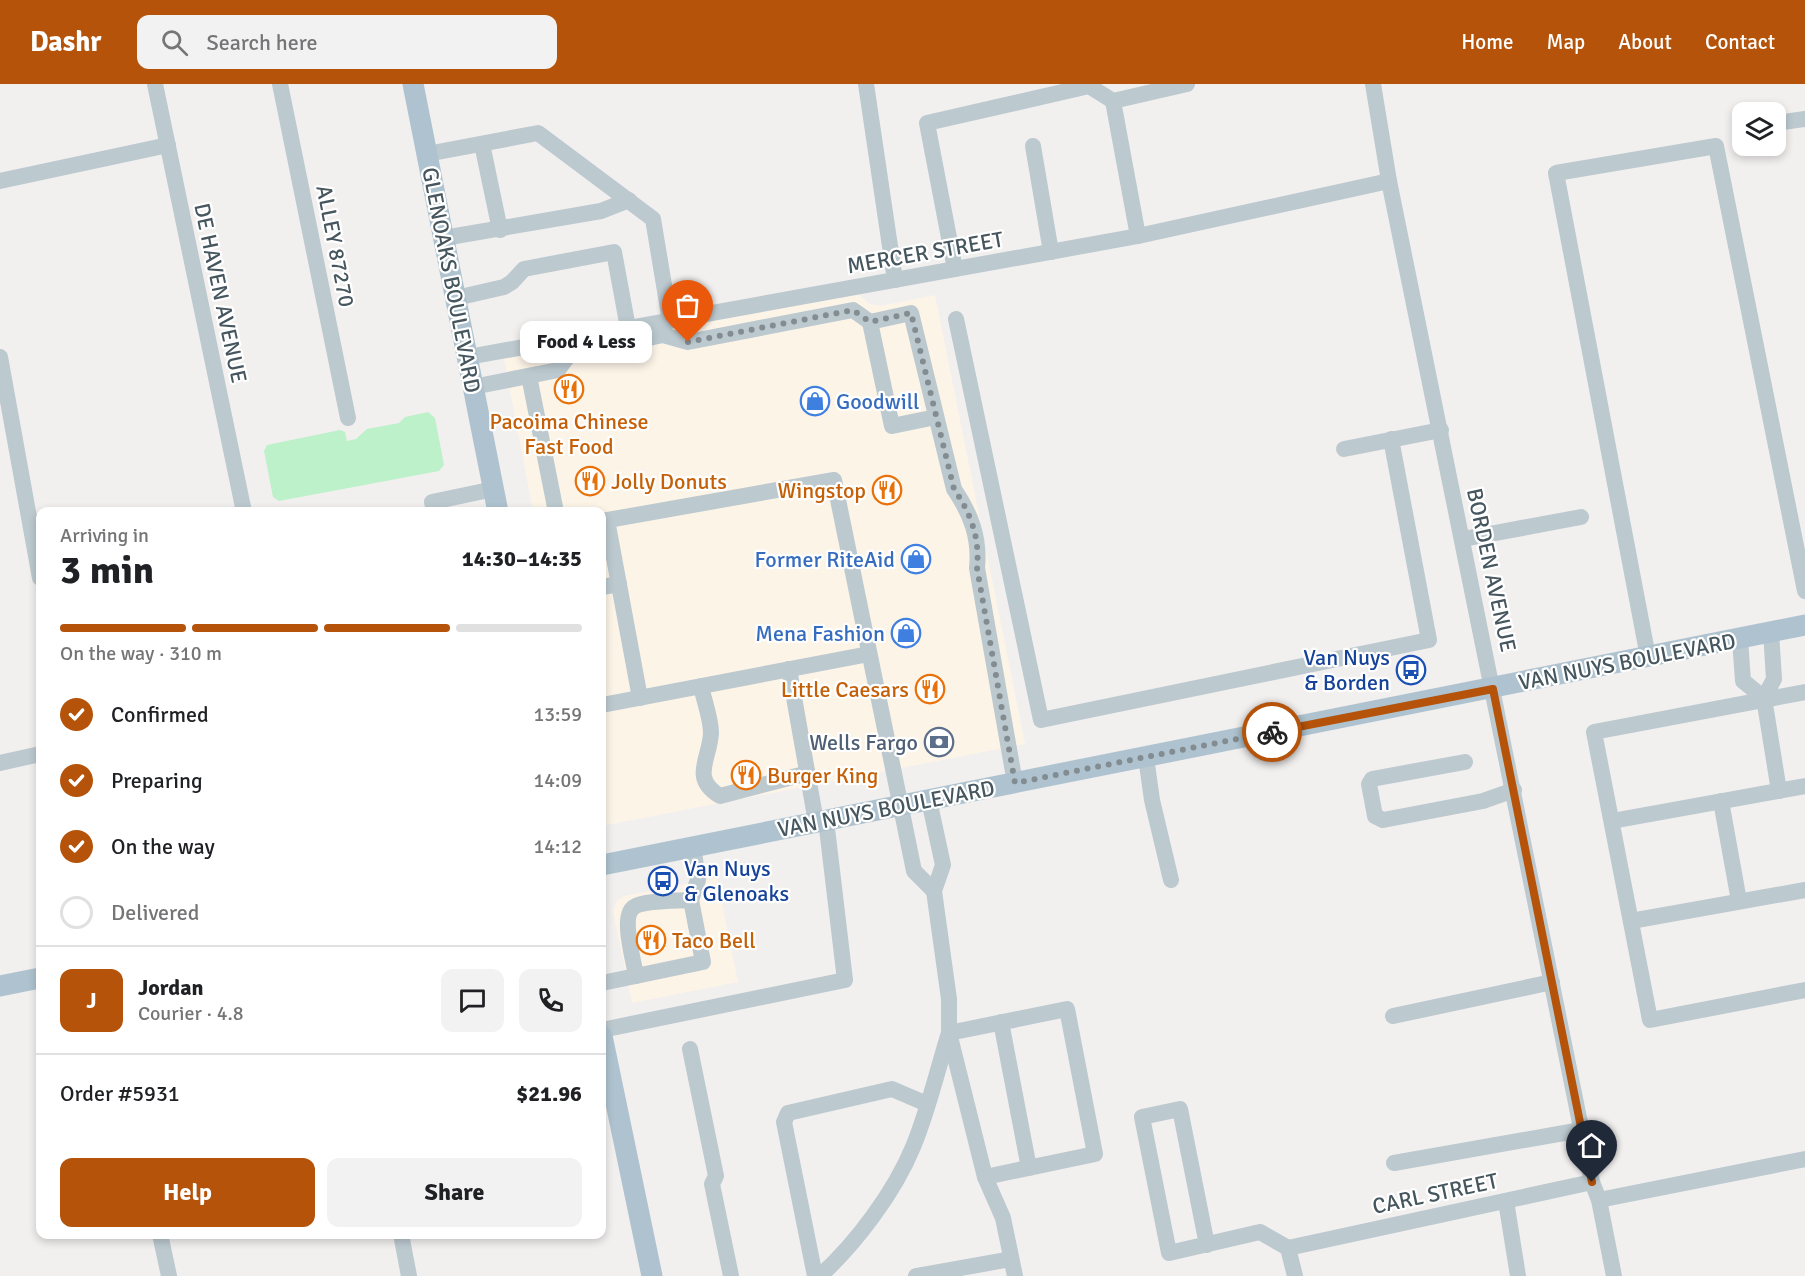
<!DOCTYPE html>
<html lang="en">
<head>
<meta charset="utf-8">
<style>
	:root { --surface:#fff; --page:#f2f2f2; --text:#202124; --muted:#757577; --line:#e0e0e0; --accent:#b45309 }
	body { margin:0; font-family:Signika,sans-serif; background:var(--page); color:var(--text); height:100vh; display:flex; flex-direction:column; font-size:22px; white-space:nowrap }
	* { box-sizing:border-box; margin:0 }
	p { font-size:20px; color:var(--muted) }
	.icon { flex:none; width:33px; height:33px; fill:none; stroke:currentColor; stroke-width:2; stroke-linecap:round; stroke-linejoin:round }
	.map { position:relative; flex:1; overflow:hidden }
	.details { position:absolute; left:36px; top:423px; width:570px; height:732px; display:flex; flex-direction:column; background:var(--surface); border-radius:12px; box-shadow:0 3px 9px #0003 }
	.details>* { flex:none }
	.tools { position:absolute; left:1732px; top:18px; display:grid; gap:12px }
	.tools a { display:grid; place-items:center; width:54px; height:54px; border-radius:12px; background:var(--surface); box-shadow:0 3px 9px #0003; font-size:30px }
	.pin { position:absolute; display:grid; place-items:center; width:51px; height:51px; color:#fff; margin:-62px -26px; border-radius:50% 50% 50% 0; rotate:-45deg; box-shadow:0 0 6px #0007 }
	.pin .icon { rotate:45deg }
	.courier { position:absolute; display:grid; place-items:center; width:60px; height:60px; margin:-30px; border:4px solid #b45309; border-radius:50%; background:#fff; color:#222; box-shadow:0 2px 8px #0007 }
	.bubble { position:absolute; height:42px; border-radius:12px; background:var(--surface); box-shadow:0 3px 9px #0003; font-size:20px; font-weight:800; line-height:42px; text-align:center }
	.headline em { font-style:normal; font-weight:800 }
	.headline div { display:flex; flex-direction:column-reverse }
	.headline { display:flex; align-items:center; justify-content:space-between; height:102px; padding:0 24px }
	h1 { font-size:39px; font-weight:800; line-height:45px }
	.bar { display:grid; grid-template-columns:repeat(4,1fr); gap:9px 6px; align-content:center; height:72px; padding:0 24px }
	.bar i { height:8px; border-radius:4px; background:var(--line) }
	.bar .on { background:var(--accent) }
	.bar p { grid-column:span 4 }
	.line { display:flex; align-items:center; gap:15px; padding:0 24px; border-top:2px solid var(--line) }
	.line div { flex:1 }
	.round { display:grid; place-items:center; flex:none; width:63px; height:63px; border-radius:12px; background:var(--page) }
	ol { padding:0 24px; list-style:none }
	li { display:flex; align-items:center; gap:18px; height:66px }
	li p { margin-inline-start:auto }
	li .icon { padding:6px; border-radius:50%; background:var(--accent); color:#fff; stroke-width:4 }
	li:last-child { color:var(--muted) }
	li i { width:33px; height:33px; border:3px solid var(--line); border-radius:50% }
	.primary-button { display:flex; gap:12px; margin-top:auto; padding:12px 24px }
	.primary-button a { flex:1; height:69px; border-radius:12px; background:var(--accent); color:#fff; font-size:24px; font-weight:800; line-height:69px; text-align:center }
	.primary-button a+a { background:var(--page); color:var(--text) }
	header { display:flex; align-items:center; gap:36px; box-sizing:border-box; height:84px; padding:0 30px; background:var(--accent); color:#fff }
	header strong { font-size:28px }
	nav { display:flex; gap:33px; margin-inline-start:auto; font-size:21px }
	.search { width:420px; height:54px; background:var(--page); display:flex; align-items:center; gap:15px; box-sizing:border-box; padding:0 21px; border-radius:12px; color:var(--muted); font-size:22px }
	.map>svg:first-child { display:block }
</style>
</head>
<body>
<header>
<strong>Dashr</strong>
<div class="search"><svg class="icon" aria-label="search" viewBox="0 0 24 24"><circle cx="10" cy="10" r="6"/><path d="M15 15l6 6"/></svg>Search here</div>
<nav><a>Home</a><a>Map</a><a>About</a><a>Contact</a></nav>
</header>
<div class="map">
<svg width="1805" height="1192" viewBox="0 0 1805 1192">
	<rect width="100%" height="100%" fill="#f2efef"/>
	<g fill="#fdf4e8">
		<polygon points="855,206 868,219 880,222 935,211 1025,660 602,742 602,428 533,427 504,275"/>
		<polygon points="717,794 738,898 632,919 613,827 617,817 624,812"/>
	</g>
	<polygon fill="#bcf1ca" points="428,328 435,334 444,381 439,387 279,417 273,413 264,367 267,361 340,346 345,348 347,357 356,355 367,345 399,339 405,333"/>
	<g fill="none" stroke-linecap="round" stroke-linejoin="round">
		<g stroke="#bcc9cf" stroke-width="16">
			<polyline points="155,0 244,428"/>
			<polyline points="280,0 348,334"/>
			<polyline points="866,0 895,196"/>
			<polyline points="1373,0 1389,97 1592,1098 1599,1116 1614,1192"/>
			<polyline points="1776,39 1805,35"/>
			<polyline points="482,60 500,146"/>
			<polyline points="1033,62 1051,168"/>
			<polyline points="427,70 538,49 653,135 670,237"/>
			<polyline points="0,97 168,61"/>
			<polyline points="1138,152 1113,17 1187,0"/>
			<polyline points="444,154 601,127 629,116"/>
			<polyline points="955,185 927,39 1089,2 1113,17"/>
			<polyline points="456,214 504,203 512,198 524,185 614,168 628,244"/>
			<polyline points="956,235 1041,636 1429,556 1391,355"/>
			<polyline points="870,238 892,342 936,333"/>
			<polyline points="0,273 40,494"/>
			<polyline points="468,273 1138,152 1389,97"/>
			<polyline points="529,292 556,428"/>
			<path d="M473 303 558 286 569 271 663 251 688 258 853 226 870 238 911 229 954 405C971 430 980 454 977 484L1015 699"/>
			<polyline points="1344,365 1441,346"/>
			<polyline points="434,428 432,418 494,405"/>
			<polyline points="607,436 640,614"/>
			<polyline points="602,437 834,396 914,787 934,807"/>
			<polyline points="1463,455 1581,433"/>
			<polyline points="602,503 619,500"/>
			<polyline points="1771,548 1774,595 1764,614 1779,707"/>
			<polyline points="1740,555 1743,597 1764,614"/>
			<polyline points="1648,573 1556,89 1716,62 1805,507"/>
			<polyline points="789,585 816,738"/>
			<path d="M701 602C704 617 711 634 711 649 710 675 690 694 720 712L808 689"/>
			<polyline points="1805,608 1594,648 1650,936 1805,906"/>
			<polyline points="602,621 869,570"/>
			<polyline points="1146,673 1152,716 1171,796"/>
			<polyline points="1465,678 1372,695 1369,700 1375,732 1383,736 1483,717 1514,706"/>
			<polyline points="0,679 40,670"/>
			<polyline points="929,716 943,781 934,807 949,915 949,949 985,1093 1003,1134 1015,1192"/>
			<polyline points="1721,717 1739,817"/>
			<polyline points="1612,737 1805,702"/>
			<polyline points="1631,837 1805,806"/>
			<path d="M636 892C634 877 620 832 634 823 644 816 678 817 691 816"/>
			<polyline points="602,899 703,878 691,816 698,796 693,762"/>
			<polyline points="1393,932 1552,898"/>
			<polyline points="1001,938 1029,1084"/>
			<polyline points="602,946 845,896 826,736"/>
			<polyline points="949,949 1067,925 1095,1070 985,1093"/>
			<polyline points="690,965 716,1092 712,1100 731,1192"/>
			<polyline points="1394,1079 1581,1046"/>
			<polyline points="1599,1116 1805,1075"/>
			<polyline points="1506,1117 1518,1192"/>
			<polyline points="160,1150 169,1192"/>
			<polyline points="401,1150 409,1192"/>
			<polyline points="1207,1161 1180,1025 1142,1033 1169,1169 1260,1148 1288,1164 1295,1192"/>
			<polyline points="1288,1164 1592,1098"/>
			<polyline points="815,1192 784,1038 788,1029 892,1005 927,1020"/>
			<path d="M820 1192C856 1159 894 1109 913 1063 928 1027 937 987 949 949"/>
			<polyline points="916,1192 1011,1175"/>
		</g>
		<g stroke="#aec3cf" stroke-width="21">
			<polyline points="413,0 498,428"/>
			<polyline points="602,781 1805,541"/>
			<polyline points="0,902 40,894"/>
			<polyline points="602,952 652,1192"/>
		</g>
	</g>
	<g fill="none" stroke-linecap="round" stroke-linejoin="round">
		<path stroke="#828c91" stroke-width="6" stroke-dasharray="0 10.8" d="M688 258 853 226 870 238 911 229 954 405C971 430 980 454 977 484L1015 699 1272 648"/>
		<polyline stroke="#b45309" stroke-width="8" points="1272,648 1493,605 1592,1098"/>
	</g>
	<defs>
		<g id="restaurant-ring" transform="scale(1.5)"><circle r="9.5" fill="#fff" stroke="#e8710a" stroke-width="1.5"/><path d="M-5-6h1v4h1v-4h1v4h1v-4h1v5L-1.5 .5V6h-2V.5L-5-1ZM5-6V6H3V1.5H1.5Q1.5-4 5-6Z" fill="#e8710a"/></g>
		<g id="shop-ring" transform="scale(1.5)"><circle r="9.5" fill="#fff" stroke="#3f7fe0" stroke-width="1.5"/><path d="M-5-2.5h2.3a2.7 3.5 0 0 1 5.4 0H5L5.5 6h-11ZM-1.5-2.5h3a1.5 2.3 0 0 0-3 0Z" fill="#3f7fe0"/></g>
		<g id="bus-ring" transform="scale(1.5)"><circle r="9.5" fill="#fff" stroke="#1a4fb4" stroke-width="1.5"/><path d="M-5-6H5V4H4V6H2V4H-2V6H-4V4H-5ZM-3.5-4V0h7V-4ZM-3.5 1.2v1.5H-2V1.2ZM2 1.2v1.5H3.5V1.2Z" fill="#1a4fb4"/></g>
		<g id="bank-ring" transform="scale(1.5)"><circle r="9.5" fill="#fff" stroke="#5c6f8a" stroke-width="1.5"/><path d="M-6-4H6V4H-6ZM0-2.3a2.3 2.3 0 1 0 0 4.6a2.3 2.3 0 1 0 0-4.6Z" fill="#5c6f8a"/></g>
	</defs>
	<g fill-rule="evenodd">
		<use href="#restaurant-ring" x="569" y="305"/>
		<use href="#shop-ring" x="815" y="317"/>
		<use href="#restaurant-ring" x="590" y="397"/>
		<use href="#restaurant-ring" x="887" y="406"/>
		<use href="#shop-ring" x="916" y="475"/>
		<use href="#shop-ring" x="906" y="549"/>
		<use href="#bus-ring" x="1411" y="586"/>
		<use href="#restaurant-ring" x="930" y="605"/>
		<use href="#bank-ring" x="939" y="658"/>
		<use href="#restaurant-ring" x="746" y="691"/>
		<use href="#bus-ring" x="663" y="797"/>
		<use href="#restaurant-ring" x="651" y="856"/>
	</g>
	<g text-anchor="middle" stroke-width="4.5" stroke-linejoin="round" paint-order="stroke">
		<g font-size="22" fill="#46565e" stroke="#fff">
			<text transform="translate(336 162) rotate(79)" y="8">ALLEY 87270</text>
			<text transform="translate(925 168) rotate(-10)" y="8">MERCER STREET</text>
			<text transform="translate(452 196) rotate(79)" y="8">GLENOAKS BOULEVARD</text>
			<text transform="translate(221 209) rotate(78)" y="8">DE HAVEN AVENUE</text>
			<text transform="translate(1492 486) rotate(78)" y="8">BORDEN AVENUE</text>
			<text transform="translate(1627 577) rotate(-11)" y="8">VAN NUYS BOULEVARD</text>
			<text transform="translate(886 724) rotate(-11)" y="8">VAN NUYS BOULEVARD</text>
			<text transform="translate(1435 1109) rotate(-12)" y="8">CARL STREET</text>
		</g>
		<g font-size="22" fill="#366cbe" stroke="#fff" text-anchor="end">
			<text x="836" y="325" text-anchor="start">Goodwill</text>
			<text x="895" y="483">Former RiteAid</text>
			<text x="885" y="557">Mena Fashion</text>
		</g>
		<g font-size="22" fill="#c56008" stroke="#fff" text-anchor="start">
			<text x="569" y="345" text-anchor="middle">Pacoima Chinese<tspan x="569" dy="25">Fast Food</tspan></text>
			<text x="611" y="405">Jolly Donuts</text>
			<text x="866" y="414" text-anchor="end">Wingstop</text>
			<text x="909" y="613" text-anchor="end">Little Caesars</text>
			<text x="767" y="699">Burger King</text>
			<text x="672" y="864">Taco Bell</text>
		</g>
		<g font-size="22" fill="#164399" stroke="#fff" text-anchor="end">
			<text x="1390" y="581">Van Nuys<tspan x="1390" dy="25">&amp; Borden</tspan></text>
			<text x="684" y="792" text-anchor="start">Van Nuys<tspan x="684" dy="25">&amp; Glenoaks</tspan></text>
		</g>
		<g font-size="22" fill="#4e5e75" stroke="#fff" text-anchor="end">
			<text x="918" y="666">Wells Fargo</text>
		</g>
	</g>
</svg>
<div class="tools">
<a><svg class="icon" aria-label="layers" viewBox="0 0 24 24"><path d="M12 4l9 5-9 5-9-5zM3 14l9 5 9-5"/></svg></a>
</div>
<div class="pin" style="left:688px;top:258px;background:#ea580c"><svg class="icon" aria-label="bag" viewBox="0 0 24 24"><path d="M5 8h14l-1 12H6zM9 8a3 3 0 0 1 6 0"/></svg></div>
<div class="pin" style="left:1592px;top:1098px;background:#1f2937"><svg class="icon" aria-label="home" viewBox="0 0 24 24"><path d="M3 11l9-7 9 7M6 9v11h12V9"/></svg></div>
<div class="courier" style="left:1272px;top:648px"><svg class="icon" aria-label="bike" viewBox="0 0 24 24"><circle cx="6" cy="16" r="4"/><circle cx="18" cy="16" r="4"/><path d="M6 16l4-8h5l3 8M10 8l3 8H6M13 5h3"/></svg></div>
<div class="bubble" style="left:520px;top:237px;width:132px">Food 4 Less</div>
<section class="details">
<div class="headline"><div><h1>3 min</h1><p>Arriving in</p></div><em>14:30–14:35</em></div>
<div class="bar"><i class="on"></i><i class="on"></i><i class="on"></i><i></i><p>On the way · 310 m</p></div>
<ol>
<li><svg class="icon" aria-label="check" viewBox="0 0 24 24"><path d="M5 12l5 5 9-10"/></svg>Confirmed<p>13:59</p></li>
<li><svg class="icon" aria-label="check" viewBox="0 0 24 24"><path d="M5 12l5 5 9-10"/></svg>Preparing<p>14:09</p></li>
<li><svg class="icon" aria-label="check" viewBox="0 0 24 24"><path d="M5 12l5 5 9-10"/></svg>On the way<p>14:12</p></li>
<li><i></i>Delivered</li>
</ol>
<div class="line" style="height:108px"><b class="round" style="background:var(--accent);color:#fff">J</b><div><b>Jordan</b><p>Courier · 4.8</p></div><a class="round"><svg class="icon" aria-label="chat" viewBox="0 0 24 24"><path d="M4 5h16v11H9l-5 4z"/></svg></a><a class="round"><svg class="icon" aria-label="phone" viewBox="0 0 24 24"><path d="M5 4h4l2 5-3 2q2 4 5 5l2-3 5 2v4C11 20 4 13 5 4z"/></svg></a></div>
<div class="line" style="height:78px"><div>Order #5931</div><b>$21.96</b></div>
<div class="primary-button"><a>Help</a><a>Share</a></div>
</section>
</div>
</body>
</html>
